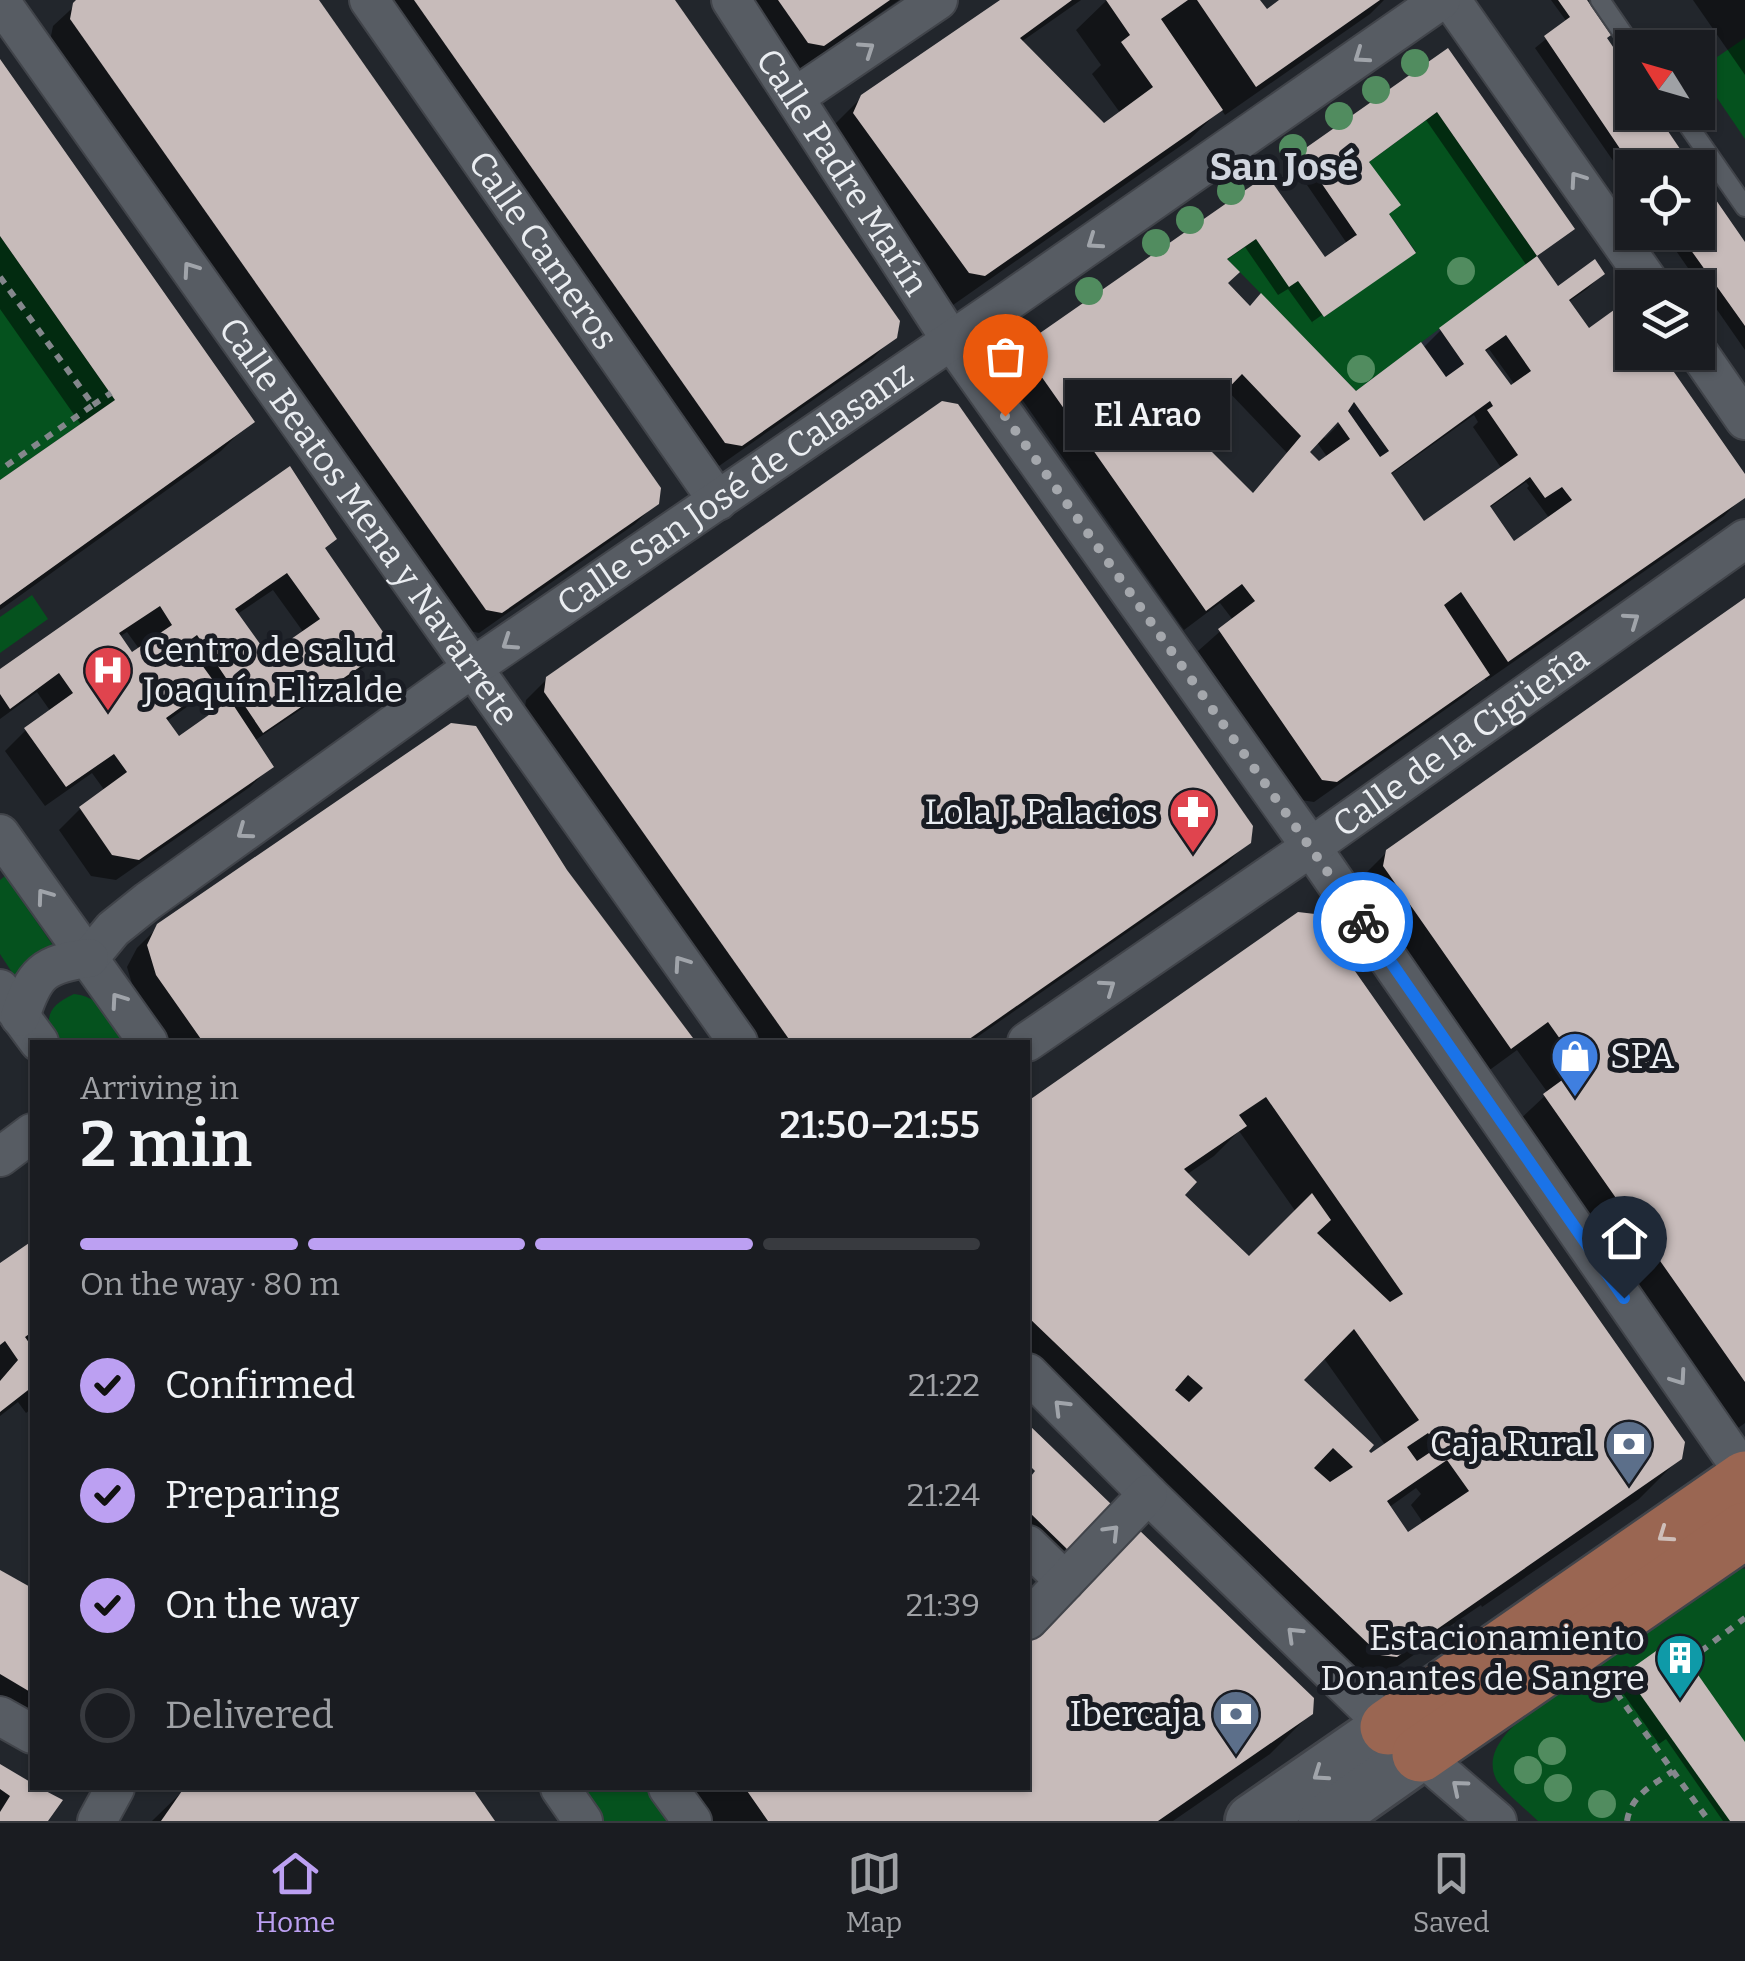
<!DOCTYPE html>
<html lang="en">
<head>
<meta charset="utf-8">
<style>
	:root { --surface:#1a1c21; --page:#23252a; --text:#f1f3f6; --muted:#9fa1a5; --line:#383a3f; --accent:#bca0f2 }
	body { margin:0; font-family:Bitter,serif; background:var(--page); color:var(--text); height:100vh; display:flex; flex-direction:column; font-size:38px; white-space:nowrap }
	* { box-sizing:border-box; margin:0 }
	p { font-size:32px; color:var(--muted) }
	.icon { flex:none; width:55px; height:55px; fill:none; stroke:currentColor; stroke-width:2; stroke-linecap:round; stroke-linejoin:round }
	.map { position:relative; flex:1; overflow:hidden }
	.sheet { position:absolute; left:30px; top:1040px; width:1000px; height:750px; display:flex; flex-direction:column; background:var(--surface); border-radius:0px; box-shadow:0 2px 8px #0004,0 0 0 2px var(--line) }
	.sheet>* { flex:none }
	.needle { width:65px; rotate:307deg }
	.buttons { position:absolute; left:1615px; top:30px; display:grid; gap:20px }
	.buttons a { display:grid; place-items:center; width:100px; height:100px; border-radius:0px; background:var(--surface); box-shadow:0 2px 8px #0004,0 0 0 2px var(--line); font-size:50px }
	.pin { position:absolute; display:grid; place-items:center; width:85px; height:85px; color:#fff; margin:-102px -42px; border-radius:50% 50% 50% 0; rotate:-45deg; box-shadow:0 0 10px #0007 }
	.pin .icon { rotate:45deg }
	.courier { position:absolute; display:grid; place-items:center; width:100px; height:100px; margin:-50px; border:8px solid #1a73e8; border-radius:50%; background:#fff; color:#222; box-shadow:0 2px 12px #0007 }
	.bubble { position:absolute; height:70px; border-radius:0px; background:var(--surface); box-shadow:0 2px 8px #0004,0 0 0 2px var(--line); font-size:32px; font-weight:600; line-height:70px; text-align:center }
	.headline em { font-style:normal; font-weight:600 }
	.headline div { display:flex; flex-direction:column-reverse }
	.headline { display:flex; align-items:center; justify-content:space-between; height:170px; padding:0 50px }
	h1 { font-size:65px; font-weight:600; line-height:75px }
	.bar { display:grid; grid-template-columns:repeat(4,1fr); gap:15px 10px; align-content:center; height:120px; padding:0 50px }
	.bar i { height:12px; border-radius:8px; background:var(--line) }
	.bar .selected { background:var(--accent) }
	.bar p { grid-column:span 4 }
	ol { padding:0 50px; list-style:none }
	li { display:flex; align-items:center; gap:30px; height:110px }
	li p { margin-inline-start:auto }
	li .icon { padding:10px; border-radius:50%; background:var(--accent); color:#111; stroke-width:4 }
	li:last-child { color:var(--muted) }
	li i { width:55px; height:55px; border:5px solid var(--line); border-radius:50% }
	.dock { display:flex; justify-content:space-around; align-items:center; height:140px; border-top:2px solid var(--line); background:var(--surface); font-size:28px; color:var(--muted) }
	.dock a { display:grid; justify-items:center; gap:5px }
	.dock .selected { color:var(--accent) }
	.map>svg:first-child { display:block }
</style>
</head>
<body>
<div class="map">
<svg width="1745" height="1821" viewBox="0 0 1745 1821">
	<rect width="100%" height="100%" fill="#22262c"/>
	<polygon fill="#262d39" points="1439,328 1490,401 1391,473 1348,411 1354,402 1356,391"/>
	<g fill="#05521e">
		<polygon points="1745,38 1745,139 1698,70"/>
		<polygon points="1437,112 1537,256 1356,391 1227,259 1256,239 1290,286 1298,281 1324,317 1416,252 1389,214 1369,162"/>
		<polygon points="0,236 115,400 0,480"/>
		<polygon points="32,595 48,619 0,653 0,617"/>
		<polygon points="5,876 61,957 19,983 0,954 0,880"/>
		<path d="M74 994C103 997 111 1020 126 1042H52C45 1016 48 1006 74 994Z"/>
		<path d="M1741 1568 1745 1569V1821H1538C1529 1812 1501 1789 1496 1779 1485 1756 1503 1735 1519 1721L1730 1573Z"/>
		<polygon points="578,1788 648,1788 671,1821 602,1821"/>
	</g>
	<g fill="#0007" fill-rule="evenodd">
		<polygon points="81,0 316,0 656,503 635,524 479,633 465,630 50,41 53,26"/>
		<polygon points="379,0 672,0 895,336 873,358 719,466 704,463"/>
		<polygon points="727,0 899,0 792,75"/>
		<polygon points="1004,0 1081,0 1021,42 1104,126 1121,114 1092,74 1101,65 1076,30 1107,0 1257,0 1266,12 1284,0 1384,0 1370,14 1225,115 1221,109 1189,140 953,305 938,302 831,128 862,97"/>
		<polygon points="1551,0 1584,0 1604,39 1625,70 1630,66 1632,70 1632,112 1690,168 1632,168 1632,188 1535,48 1567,22"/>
		<polygon points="1693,0 1745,0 1745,75"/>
		<path d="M1448 52 1571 229 1535 258 1558 289 1602 274 1587 289 1567 303 1588 331 1624 305 1632 317V352L1745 478V495L1724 516 1486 681 1484 678 1466 695 1314 802 1301 800 1198 651 1233 620 1220 603 1184 630 1007 378 1010 364 1031 342 1266 178 1324 261 1348 245 1292 163 1302 153ZM1426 120 1527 266 1441 330 1422 349 1356 394 1249 309 1225 283V261L1245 247 1278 295 1288 289 1314 325 1312 322 1405 257 1366 164ZM1489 349 1515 385 1510 389 1484 352ZM1225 388 1287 453 1252 495 1184 430ZM1474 415 1478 422 1473 427 1502 469 1424 524 1390 475ZM1338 416 1342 421 1325 438 1322 435ZM1316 441 1328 458 1319 464 1307 452ZM1526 482 1529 486 1527 488 1550 519 1513 545 1489 508Z"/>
		<polygon points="0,63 251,421 221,451 0,610 0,483 82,426 0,309"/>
		<polygon points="1698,178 1745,247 1745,350 1663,232 1698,232"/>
		<path d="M324 549 388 645 373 661 254 741 270 767 250 787 116 880 91 876 59 830 80 809 105 791 92 773 45 806 5 751 26 730 51 712 37 692 0 719V672L138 575ZM273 590 304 633 267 659 236 615ZM127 632 140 650 131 656 119 637ZM207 688 221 709 178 740 166 722 191 704Z"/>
		<polygon points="1745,601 1745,1423 1727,1436 1514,1125 1548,1093 1517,1050 1480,1077 1357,882 1388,851"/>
		<polygon points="548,678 1248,842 1227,863 970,1042 756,1042 524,714 526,700"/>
		<polygon points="565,872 693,1042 168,1042 136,997 127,967 137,948 159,926"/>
		<path d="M1299 914 1680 1458 1639 1499 1482 1607 1481 1605 1428 1641 1418 1652 1354 1696 1028 1376V1104ZM1239 1131 1296 1212 1248 1258 1181 1195 1186 1175 1214 1156ZM1323 1357 1386 1446 1371 1456 1301 1380ZM1416 1488 1421 1494 1411 1505 1424 1524 1407 1536 1388 1508Z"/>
		<polygon points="32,1244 32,1338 26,1343 32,1351 32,1408 26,1413 18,1402 0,1416 0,1266"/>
		<polygon points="1028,1428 1108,1505 1046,1569 1028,1551 1028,1484 1037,1473 1028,1465"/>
		<polygon points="1107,1562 1311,1713 1270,1754 1173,1821 700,1821 677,1788 1028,1788 1028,1646"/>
		<polygon points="0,1573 32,1591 32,1739 0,1721"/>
		<polygon points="1627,1674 1745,1747 1745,1821 1723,1821 1666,1739 1659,1744 1617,1685"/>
		<polygon points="0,1767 59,1801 45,1821 0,1821"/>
		<polygon points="186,1788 469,1788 493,1821 152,1821"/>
	</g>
	<g fill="#c7bbba" fill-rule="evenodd">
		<polygon points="76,0 319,0 661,488 659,504 502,613 486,610 70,19 73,3"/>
		<polygon points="414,0 675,0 900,321 897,338 742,446 725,443"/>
		<polygon points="778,0 890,0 824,46 808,43"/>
		<polygon points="1000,0 1072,0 1020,38 1104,123 1153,87 1121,42 1130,35 1106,0 1188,0 1161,19 1223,110 985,276 969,273 853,113 861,95"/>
		<polygon points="1197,0 1260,0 1267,9 1279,0 1380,0 1256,87"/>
		<polygon points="1558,0 1587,0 1611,35 1607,38 1626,66 1631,63 1632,66 1632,112 1655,112 1693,168 1633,168 1544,36 1570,17"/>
		<path d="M1448 48 1575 229 1537 256 1437 112 1369 162 1401 205 1389 214 1416 253 1324 317 1298 281 1289 287 1256 239 1227 259 1240 272 1228 283 1250 306 1261 293 1356 391 1421 342 1446 377 1464 364 1439 328 1537 256 1558 286 1595 259 1605 274 1569 300 1589 328 1625 302 1632 313V352H1660L1745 474V498L1508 662 1461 592 1444 605 1490 675 1337 782 1322 780 1218 629 1255 601 1242 584 1206 611 1027 356 1030 340 1267 175 1325 257 1355 236 1357 235 1300 152ZM1506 335 1531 371 1511 385 1485 350ZM1242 374 1301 436 1253 493 1189 429ZM1490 401 1493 406 1487 410 1518 455 1424 521 1391 473ZM1354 402 1389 451 1380 457 1348 411ZM1338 422 1350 439 1319 461 1310 452ZM1530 477 1545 498 1562 487 1572 500 1514 541 1490 506Z"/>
		<polygon points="0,59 255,422 0,605 0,480 115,400 0,236"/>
		<polygon points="1698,174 1745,242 1745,326 1678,232 1698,232"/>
		<polygon points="942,401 958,404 1253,826 1251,843 965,1042 791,1042 544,692 546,677"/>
		<path d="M290 466 337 539 325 548 392 645 263 733 197 635 186 643 215 683 166 718 179 736 230 700 274 767 139 860 112 855 79 807 127 772 114 754 66 787 24 728 73 693 59 673 10 709 0 694V669ZM287 573 320 619 268 655 235 609ZM160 606 172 625 132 652 119 633Z"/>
		<polygon points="1745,598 1745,1382 1543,1094 1580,1067 1548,1022 1511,1049 1383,866 1386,850"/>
		<polygon points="451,723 476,726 567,870 696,1042 203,1042 156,975 147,945 157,924"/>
		<path d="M1298 912 1315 914 1685 1442 1682 1459 1397 1657 1380 1655 1028 1317V1101ZM1266 1097 1403 1294 1390 1302 1317 1233 1331 1220 1312 1193 1249 1256 1185 1195 1197 1182 1184 1169 1247 1126 1239 1115ZM1354 1329 1419 1420 1371 1453 1369 1451 1374 1445 1304 1380ZM1188 1375 1203 1388 1189 1402 1175 1390ZM1428 1433 1438 1447 1417 1461 1407 1447ZM1333 1448 1353 1467 1330 1482 1314 1468ZM1447 1460 1469 1491 1408 1532 1387 1501Z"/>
		<polygon points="32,1241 32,1332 25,1337 32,1347 32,1387 0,1412 0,1381 18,1360 5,1341 0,1345 0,1263"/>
		<polygon points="1028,1424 1112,1505 1068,1550 1028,1511 1028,1480 1035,1471 1030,1466 1028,1468"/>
		<polygon points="1137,1528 1314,1698 1313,1714 1158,1821 768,1821 745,1788 1028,1788 1028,1644"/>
		<polygon points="0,1570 32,1588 32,1693 0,1674"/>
		<polygon points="1673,1639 1745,1742 1745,1821 1730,1821 1625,1673"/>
		<polygon points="0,1764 32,1783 32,1788 40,1788 63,1800 48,1821 0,1821 0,1812 10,1796 0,1789"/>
		<polygon points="184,1788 472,1788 495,1821 161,1821"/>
	</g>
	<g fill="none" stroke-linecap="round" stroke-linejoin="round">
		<g stroke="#41444a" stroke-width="22">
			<g id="lane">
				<polyline points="1600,0 1633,48"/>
				<polyline points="1679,112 1745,207"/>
			</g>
		</g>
		<g stroke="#41444a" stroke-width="42">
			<g id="street">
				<path id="s1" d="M369 0 718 501"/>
				<path id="s2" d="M731 0 951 340 1311 847 1745 1474"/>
				<polyline points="1451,0 1653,288"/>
				<path id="s3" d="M0 1 738 1042"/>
				<polyline points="795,97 938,0"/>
				<polyline points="1698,352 1745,420"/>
				<polyline points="0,834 148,1042"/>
				<path id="s4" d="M89 958 113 929 148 901 472 668 1006 303 1441 0"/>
				<polyline points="0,989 39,1042"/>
				<path d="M20 1017C34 973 43 964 89 958"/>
				<path id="s5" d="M1027 1042 1311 847 1745 539"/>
				<polyline points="0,1157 32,1133"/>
				<polyline points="1028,1373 1148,1494 1388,1727 1497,1821"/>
				<polyline points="1028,1545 1065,1581"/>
				<polyline points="1028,1620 1148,1494"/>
				<polyline points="0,1716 32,1734"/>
				<polyline points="560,1788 583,1821"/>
				<polyline points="668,1788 692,1821"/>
				<polyline points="97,1821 115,1788"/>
			</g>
		</g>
		<g stroke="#41444a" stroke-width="58">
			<g id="secondary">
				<polyline points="1252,1821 1388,1727"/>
				<polyline points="1325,1821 1420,1754"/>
			</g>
		</g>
		<g stroke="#41444a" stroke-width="60">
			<g id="primary">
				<polyline points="1388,1727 1745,1479"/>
				<polyline points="1420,1754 1745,1530"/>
			</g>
		</g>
		<g stroke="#84878c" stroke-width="6" stroke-dasharray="8 8" stroke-linecap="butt">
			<polyline points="0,277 93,405 0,470"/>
			<polyline points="93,405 111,393"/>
			<polyline points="1688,1661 1745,1618"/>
			<polyline points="1607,1680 1709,1821"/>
			<path d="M1627 1821C1631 1795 1653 1785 1673 1771"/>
		</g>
		<use href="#lane" stroke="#575c63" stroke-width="18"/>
		<use href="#street" stroke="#575c63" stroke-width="38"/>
		<use href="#secondary" stroke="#575c63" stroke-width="52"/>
		<use href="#primary" stroke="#9a6652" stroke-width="55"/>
	</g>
	<g fill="#518c5f">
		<circle cx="1415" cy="63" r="14"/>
		<circle cx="1376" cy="90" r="14"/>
		<circle cx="1339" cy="116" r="14"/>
		<circle cx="1293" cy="148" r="14"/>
		<circle cx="1264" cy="169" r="14"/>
		<circle cx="1231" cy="191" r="14"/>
		<circle cx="1190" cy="220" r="14"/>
		<circle cx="1156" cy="243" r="14"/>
		<circle cx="1461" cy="271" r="14"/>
		<circle cx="1089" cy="291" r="14"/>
		<circle cx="1361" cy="369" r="14"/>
		<circle cx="1552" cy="1751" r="14"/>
		<circle cx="1528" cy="1770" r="14"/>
		<circle cx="1558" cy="1788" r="14"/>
		<circle cx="1602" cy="1804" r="14"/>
	</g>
	<defs><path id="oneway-chevron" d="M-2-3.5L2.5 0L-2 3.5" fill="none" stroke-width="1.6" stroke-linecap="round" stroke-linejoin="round" transform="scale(2.5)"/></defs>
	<g stroke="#a0a4aa">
		<use href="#oneway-chevron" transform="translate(867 49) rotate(-34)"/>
		<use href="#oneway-chevron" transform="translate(1361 56) rotate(145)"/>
		<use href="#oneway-chevron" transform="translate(1577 179) rotate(-125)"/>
		<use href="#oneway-chevron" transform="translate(1094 242) rotate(145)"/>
		<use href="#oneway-chevron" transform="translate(190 269) rotate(-125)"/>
		<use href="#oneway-chevron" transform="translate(1632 620) rotate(-35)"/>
		<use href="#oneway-chevron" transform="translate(509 643) rotate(146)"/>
		<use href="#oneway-chevron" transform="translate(244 832) rotate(144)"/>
		<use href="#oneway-chevron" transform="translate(44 896) rotate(-126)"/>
		<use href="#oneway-chevron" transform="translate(681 963) rotate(-125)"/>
		<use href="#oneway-chevron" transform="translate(1108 987) rotate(-35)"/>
		<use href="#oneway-chevron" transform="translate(118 1000) rotate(-125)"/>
		<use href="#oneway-chevron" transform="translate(1679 1378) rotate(55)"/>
		<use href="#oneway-chevron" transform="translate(1061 1407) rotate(-135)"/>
		<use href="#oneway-chevron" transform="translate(1112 1532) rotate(-46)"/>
		<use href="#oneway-chevron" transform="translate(1294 1634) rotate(-136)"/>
		<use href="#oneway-chevron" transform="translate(1320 1774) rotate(145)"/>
		<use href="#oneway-chevron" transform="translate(1459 1787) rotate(-140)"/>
	</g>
	<use stroke="#cebeb9" href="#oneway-chevron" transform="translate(1665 1535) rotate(145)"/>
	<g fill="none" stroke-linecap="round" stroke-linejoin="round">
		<polyline stroke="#a4a7ac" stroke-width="10" stroke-dasharray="0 18" points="1005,416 1363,922"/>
		<polyline stroke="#1a73e8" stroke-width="12" points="1363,922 1624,1298"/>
	</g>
	<defs>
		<g id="hospital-pin" transform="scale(2.5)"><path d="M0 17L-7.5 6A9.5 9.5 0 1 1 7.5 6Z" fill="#e0444e" stroke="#191c23"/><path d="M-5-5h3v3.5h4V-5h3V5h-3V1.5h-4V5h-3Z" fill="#fff"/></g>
		<g id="pharmacy-pin" transform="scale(2.5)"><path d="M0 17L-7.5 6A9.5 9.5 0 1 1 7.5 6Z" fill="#e0444e" stroke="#191c23"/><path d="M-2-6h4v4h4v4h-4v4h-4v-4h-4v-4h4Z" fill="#fff"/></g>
		<g id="shop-pin" transform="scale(2.5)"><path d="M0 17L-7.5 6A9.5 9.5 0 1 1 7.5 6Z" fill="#3f7fe0" stroke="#191c23"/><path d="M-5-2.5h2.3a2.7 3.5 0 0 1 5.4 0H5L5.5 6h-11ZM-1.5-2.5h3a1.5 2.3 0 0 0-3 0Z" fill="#fff"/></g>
		<g id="bank-pin" transform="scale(2.5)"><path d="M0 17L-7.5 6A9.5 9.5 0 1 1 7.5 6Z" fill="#5c6f8a" stroke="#191c23"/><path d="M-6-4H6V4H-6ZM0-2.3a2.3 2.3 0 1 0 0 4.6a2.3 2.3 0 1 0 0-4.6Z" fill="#fff"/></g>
		<g id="building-pin" transform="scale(2.5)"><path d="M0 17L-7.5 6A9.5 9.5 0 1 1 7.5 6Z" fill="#0f9aa8" stroke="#191c23"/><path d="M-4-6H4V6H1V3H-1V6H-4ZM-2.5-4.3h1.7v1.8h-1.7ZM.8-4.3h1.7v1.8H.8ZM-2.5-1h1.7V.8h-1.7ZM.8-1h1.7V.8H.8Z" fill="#fff"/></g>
	</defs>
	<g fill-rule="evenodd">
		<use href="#hospital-pin" x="108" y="670"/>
		<use href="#pharmacy-pin" x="1193" y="812"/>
		<use href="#shop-pin" x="1575" y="1056"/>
		<use href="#bank-pin" x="1629" y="1444"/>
		<use href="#building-pin" x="1680" y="1658"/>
		<use href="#bank-pin" x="1236" y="1714"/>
	</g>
	<g text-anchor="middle" stroke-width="10" stroke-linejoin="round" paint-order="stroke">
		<g font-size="35" fill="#eaedf1" stroke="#191c23">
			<text dy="12" stroke="none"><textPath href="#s2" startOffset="205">Calle Padre Marín</textPath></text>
			<text dy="12" stroke="none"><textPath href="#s1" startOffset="305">Calle Cameros</textPath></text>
			<text dy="12" stroke="none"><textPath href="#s4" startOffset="800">Calle San José de Calasanz</textPath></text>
			<text dy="12" stroke="none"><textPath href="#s3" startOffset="638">Calle Beatos Mena y Navarrete</textPath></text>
			<text dy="12" stroke="none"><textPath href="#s5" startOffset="528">Calle de la Cigüeña</textPath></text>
		</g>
		<g font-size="35" fill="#eaedf1" stroke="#191c23" text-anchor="end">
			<text x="143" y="662" text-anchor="start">Centro de salud<tspan x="143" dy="40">Joaquín Elizalde</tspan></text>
			<text x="1158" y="824">Lola J. Palacios</text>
			<text x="1610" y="1068" text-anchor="start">SPA</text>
			<text x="1594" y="1456">Caja Rural</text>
			<text x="1645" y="1650">Estacionamiento<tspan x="1645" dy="40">Donantes de Sangre</tspan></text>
			<text x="1201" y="1726">Ibercaja</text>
		</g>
		<g font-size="38" font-weight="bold" fill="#d1d6df" stroke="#191c23">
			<text x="1284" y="180">San José</text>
		</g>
	</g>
</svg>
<div class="buttons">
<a><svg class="needle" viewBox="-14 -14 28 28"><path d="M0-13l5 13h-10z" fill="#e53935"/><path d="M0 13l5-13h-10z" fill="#9fa1a5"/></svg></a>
<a><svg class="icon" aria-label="locate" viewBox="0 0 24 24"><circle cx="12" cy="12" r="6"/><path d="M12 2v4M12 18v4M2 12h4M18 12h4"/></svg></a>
<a><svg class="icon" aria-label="layers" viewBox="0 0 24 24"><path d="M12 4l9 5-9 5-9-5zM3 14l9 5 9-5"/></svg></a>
</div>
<div class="pin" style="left:1005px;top:416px;background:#ea580c"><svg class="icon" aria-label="bag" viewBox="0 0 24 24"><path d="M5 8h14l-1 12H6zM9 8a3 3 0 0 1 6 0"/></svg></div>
<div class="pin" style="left:1624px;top:1298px;background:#1f2937"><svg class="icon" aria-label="home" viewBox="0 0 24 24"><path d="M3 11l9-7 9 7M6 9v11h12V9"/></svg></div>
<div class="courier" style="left:1363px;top:922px"><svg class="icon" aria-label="bike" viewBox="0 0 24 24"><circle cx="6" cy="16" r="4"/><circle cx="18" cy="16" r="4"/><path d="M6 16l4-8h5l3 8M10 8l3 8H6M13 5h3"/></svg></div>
<div class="bubble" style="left:1065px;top:380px;width:165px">El Arao</div>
<section class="sheet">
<div class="headline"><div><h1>2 min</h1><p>Arriving in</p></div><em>21:50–21:55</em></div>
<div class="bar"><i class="selected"></i><i class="selected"></i><i class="selected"></i><i></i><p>On the way · 80 m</p></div>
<ol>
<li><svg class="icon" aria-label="check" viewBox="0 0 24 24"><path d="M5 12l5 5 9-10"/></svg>Confirmed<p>21:22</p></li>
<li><svg class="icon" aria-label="check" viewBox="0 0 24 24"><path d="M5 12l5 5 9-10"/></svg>Preparing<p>21:24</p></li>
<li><svg class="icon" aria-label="check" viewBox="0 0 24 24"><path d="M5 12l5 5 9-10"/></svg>On the way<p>21:39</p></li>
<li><i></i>Delivered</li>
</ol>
</section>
</div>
<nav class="dock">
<a class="selected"><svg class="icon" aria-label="home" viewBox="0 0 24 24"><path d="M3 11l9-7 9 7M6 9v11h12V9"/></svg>Home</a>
<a><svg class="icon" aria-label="map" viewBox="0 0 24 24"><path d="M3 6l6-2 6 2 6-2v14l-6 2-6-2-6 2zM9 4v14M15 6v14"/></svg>Map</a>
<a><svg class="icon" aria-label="saved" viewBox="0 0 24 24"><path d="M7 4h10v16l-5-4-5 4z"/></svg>Saved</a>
</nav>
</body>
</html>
